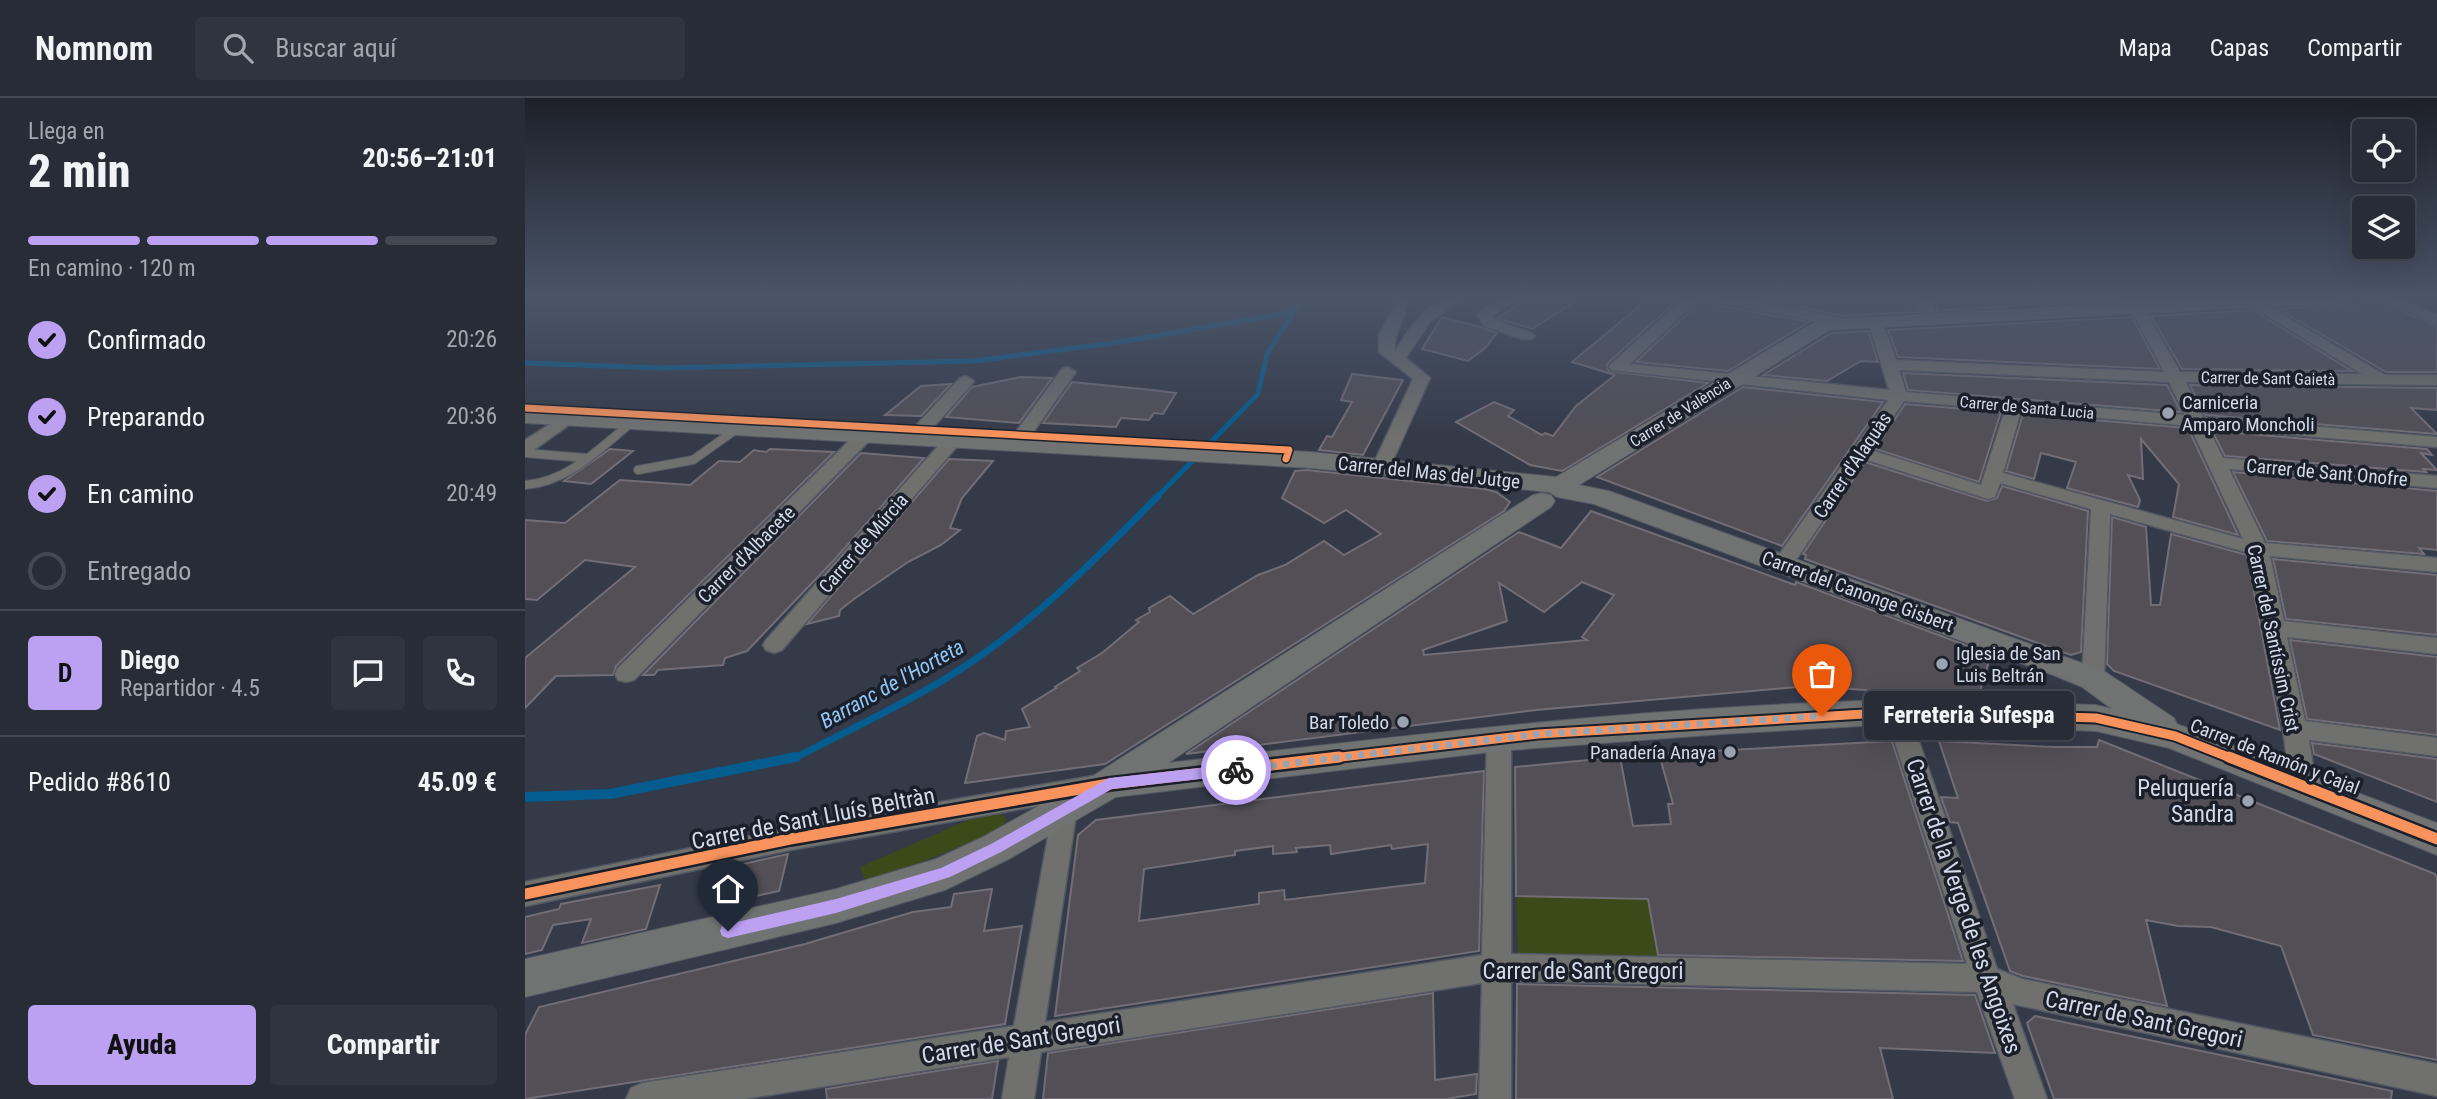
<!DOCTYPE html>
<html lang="es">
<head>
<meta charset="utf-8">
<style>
	:root { --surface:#272c36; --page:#2f343e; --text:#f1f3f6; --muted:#a4a7ad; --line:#434851; --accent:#bca0f2 }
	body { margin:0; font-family:"Roboto Condensed",sans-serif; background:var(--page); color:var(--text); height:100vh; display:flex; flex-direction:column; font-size:26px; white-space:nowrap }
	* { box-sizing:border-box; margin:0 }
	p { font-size:23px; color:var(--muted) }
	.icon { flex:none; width:38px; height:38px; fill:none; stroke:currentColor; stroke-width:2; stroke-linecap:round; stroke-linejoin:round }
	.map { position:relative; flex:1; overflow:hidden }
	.sheet { display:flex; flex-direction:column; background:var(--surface); width:525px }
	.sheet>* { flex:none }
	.controls { position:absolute; left:1827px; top:21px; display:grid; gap:14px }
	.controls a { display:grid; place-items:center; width:63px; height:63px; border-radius:7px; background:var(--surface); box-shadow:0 7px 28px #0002,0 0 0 2px var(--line); font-size:35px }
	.pin { position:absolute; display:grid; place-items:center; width:60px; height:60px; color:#fff; margin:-72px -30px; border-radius:50% 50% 50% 0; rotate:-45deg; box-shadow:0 0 7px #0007 }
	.pin .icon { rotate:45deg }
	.courier { position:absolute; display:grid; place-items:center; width:70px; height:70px; margin:-35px; border:5px solid #bca0f2; border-radius:50%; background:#fff; color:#222; box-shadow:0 2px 9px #0007 }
	.bubble { position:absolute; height:49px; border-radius:7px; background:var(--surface); box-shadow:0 7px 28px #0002,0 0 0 2px var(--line); font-size:23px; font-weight:800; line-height:49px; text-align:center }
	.head em { font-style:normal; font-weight:800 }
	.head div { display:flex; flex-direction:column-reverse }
	.head { display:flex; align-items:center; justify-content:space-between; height:119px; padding:0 28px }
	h1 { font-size:46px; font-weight:800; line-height:52px }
	.bar { display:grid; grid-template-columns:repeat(4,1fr); gap:10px 7px; align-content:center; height:84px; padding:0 28px }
	.bar i { height:9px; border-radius:5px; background:var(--line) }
	.bar .current { background:var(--accent) }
	.bar p { grid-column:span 4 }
	.line { display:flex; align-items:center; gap:18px; padding:0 28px; border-top:2px solid var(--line) }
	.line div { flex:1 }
	.round { display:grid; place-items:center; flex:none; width:74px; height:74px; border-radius:7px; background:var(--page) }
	ol { padding:0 28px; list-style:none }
	li { display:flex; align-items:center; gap:21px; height:77px }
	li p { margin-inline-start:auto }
	li .icon { padding:7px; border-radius:50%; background:var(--accent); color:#111; stroke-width:4 }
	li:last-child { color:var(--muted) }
	li i { width:38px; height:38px; border:4px solid var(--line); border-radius:50% }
	.action { display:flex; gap:14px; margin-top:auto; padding:14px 28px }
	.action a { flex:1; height:80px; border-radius:7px; background:var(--accent); color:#111; font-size:28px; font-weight:800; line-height:80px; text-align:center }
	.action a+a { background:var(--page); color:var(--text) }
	header { display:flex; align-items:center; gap:42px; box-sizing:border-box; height:98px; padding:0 35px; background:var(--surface); border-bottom:2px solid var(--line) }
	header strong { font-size:33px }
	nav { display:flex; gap:38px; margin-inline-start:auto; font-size:24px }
	.search { width:490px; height:63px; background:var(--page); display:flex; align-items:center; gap:18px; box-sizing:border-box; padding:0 24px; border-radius:7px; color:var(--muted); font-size:26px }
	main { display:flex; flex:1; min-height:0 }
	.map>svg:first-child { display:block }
</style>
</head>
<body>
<header>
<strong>Nomnom</strong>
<div class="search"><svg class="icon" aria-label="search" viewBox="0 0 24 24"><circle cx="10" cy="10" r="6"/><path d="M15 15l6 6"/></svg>Buscar aquí</div>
<nav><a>Mapa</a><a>Capas</a><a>Compartir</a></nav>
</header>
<main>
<section class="sheet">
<div class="head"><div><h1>2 min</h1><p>Llega en</p></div><em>20:56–21:01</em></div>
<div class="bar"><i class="current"></i><i class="current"></i><i class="current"></i><i></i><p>En camino · 120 m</p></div>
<ol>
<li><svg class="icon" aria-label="check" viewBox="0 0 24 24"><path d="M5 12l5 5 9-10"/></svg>Confirmado<p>20:26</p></li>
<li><svg class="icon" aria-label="check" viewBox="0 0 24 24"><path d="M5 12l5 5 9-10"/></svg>Preparando<p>20:36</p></li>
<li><svg class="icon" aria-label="check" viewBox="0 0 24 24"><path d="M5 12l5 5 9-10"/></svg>En camino<p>20:49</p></li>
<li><i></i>Entregado</li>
</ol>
<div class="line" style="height:126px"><b class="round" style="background:var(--accent);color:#111">D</b><div><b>Diego</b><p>Repartidor · 4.5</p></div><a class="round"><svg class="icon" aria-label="chat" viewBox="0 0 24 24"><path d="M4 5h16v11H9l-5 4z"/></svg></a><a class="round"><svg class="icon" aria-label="phone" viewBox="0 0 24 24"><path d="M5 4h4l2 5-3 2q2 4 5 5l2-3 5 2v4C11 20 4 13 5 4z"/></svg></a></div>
<div class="line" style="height:91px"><div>Pedido #8610</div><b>45.09 €</b></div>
<div class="action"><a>Ayuda</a><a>Compartir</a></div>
</section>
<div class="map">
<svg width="1912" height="1001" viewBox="0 0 1912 1001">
	<rect width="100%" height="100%" fill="#343a48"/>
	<g fill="#3b4a18">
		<polygon points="474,715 481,720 479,727 471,734 342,786 335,769 443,722"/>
		<polygon points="991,798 1123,801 1134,862 993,858"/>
	</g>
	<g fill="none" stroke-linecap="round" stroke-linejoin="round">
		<g stroke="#055c8e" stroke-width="5">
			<polyline points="0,265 137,270 449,263 589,245 769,214"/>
			<polyline points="631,400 733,296 742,256 775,204 782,199"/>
		</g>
		<path stroke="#055c8e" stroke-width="7" d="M268 661C321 633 377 608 428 576 505 528 570 462 633 398"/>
		<polyline stroke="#055c8e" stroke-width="10" points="0,699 85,696 271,659"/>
	</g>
	<g fill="#524f57" stroke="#726d76" stroke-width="2" fill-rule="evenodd">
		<polygon points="1006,199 1058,199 1007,231 972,220"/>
		<polygon points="1125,199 1156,199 1084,264 1082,268 1084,273 1183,285 1037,373 1005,367 931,324 969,304 989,312 983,318 1017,337 1020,335 1028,338 1051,308 1090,277 1047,264"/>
		<polygon points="1225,199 1390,199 1393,214 1318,218"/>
		<polygon points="1410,199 1591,199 1593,202 1412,213"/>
		<polygon points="1178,201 1186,206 1284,224 1203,273 1111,264"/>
		<polygon points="1858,204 1912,228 1912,274 1861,274 1753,211"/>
		<polygon points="1728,212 1827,273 1657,271 1626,218"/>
		<polygon points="917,219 956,229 972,235 960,250 943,263 897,251"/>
		<polygon points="1607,219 1635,271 1373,259 1363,232"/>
		<polygon points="1343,233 1353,264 1336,263 1302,283 1238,277 1306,235"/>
		<polygon points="1378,275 1642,287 1656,314 1383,292"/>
		<polygon points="827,276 878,282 838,357 794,352 802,338 807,339 827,304 816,302"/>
		<polygon points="496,279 527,280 494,325 421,319 447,289"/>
		<polygon points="547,284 627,292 651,295 638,316 629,315 624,322 596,320 591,329 518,325"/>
		<polygon points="426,286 396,318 360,317 396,288"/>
		<polygon points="1665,287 1912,290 1912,312 1886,310 1912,336 1680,317"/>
		<polygon points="1218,289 1358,304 1257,448 1072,379"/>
		<polygon points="1380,306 1476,314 1454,384 1350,351"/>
		<polygon points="1498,316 1663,330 1713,437 1648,419 1654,386 1616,341 1618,381 1603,377 1615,402 1613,409 1542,390 1551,364 1516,355 1509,381 1481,373"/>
		<polygon points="1687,333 1902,351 1907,357 1896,355 1912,372 1898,371 1901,374 1700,358"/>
		<polygon points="85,351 108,353 66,386 39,383"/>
		<polygon points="245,351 309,354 91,568 88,577 31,578 0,610 0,560 110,469 60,462 12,502 0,501 0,422 40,425 95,382 165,387 194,363 215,364 229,352 241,354"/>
		<polygon points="336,355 399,360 310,461 222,553 200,560 198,567 133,572 129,577 118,577"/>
		<polygon points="424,361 468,363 437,400 425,430 435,432 416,447 383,464 329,501 315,512 314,518 282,526"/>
		<polygon points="1340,364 1462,403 1472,400 1477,388 1563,413 1556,554 1546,557 1280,461 1281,457 1278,456"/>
		<polygon points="782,372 959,391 971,394 985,404 979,413 580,666 440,685 452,638 459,635 480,642 481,633 505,629 497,611 531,590 530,589 555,573 552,570 577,555 614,524 611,522 625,514 624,510 645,498 668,516 733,477 760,467 799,443 819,457 856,436 821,412 799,425 757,400 770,373"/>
		<polygon points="1708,374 1912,393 1912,452 1894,450 1899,456 1742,443"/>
		<path d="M1066 413 1270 487 1271 484 1470 558 1469 563H1464L1453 600 1283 588 1011 612 661 656 994 434 1036 450ZM1057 484 1089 497 1057 539 1062 542 899 557 898 552 982 523 974 485 1019 514Z"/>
		<polygon points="1587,419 1621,429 1626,507 1635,507 1646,436 1722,457 1755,632 1589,573 1582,566"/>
		<polygon points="1748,461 1912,477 1912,537 1761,521"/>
		<polygon points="1765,542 1912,559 1912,637 1782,621"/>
		<polygon points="1574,642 1910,776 1912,780 1912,962 1788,937 1756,848 1686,829 1653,828 1621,822 1642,908 1498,878 1485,873 1433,725 1425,724 1416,699 1433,700 1414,643 1528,649 1572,649"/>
		<polygon points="1367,643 1438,863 1133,857 1123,801 991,798 990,669 1095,659 1108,728 1146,726 1143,706 1148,706 1134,656"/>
		<polygon points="1787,645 1912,661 1912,704 1789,656"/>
		<path d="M959 673 954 853 530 918 553 737 571 722ZM903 746 900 785 760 802 759 792 734 795V806L614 823 619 771 710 757V753L748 748V756L772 754 771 750 805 747 806 756 866 747 867 751Z"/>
		<polygon points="263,756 254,793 199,805 209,768"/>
		<polygon points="135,787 121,831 57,845 66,821 28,827 17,852 0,856 0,819 34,811 36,806"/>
		<polygon points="467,791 459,833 497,828 480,926 0,1001 0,937 14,909 280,846 388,814 426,809 429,796"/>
		<polygon points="992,886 1450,897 1470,955 1355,950 1368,1001 991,1001"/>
		<polygon points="908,895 910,982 952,976 951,996 921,1001 518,1001 523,955"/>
		<polygon points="1510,918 1867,993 1866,1001 1529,1001 1502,925"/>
		<polygon points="473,963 467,1001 302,1001 301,991"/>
	</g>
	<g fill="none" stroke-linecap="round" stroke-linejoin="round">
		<g stroke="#525864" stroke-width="10">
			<g id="lane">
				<polyline points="0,355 61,360"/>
				<polyline points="113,372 168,362 213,330"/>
				<path d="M0 387C43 384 75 350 107 324"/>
			</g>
		</g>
		<g stroke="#525864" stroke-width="3">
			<g id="street">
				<path d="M869 199H883C883 219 868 233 870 253 888 225 903 199 939 199L904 225 881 260 905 280 865 369 856 374 847 369 888 281 854 254V237L869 209Z"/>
				<polygon points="980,199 998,199 967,218 970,222 1007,235 1010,238 1007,241 997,241 959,228 952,217 954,214"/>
				<path d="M1160 199H1176L1105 266 1364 292 1343 223 1350 219 1357 223 1371 262 1639 274 1606 212 1594 199H1609L1619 210 1655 274 1837 276 1724 207 1722 204 1729 200 1860 277H1912V287L1661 284 1678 319 1912 339V349L1683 330 1698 360 1912 378V390L1704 371 1740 445 1912 460V474L1745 458 1759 523 1912 540V556L1762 539 1780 623 1912 640V658L1784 642 1791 687 1787 694 1778 697 1769 694 1765 687 1758 631 1724 455 1585 416 1579 581 1576 587 1568 589 1560 587 1557 581 1566 411 1475 385 1470 399 1463 401 1339 361 1265 471H1251L1248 466 1251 461 1363 302 1086 272 1084 269 1086 266ZM1374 272 1644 284 1660 317 1381 294ZM1379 303 1480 312 1456 387 1346 352ZM1496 313 1665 328 1718 441 1478 375Z"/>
				<polygon points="1179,199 1210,199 1316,220 1323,224 1316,228 1186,203"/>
				<polygon points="1393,199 1407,199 1411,220 1409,223 1404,224 1397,220"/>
				<polygon points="1853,199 1872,199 1912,217 1912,226"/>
				<polygon points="543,269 551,274 497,350 485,350 482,346 485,342 537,271"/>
				<polygon points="441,278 449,283 447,286 396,343 384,343 381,339 384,335 435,280"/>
				<polygon points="42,315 51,320 48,324 6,354 0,355 0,342"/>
				<polygon points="341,331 347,332 350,336 347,340 109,582 101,584 93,582 90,576 93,570 335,332"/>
				<polygon points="428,337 437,342 434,346 257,552 249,555 241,552 238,547 241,542 422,338"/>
				<polygon points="1372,605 1380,608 1384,614 1472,871 1497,881 1912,966 1912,998 1488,906 1522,1001 1490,1001 1452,894 986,883 986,1001 954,1001 957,885 516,954 509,1001 477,1001 484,959 219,1001 101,1001 106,990 117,985 489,928 529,705 265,752 0,808 0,784 265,730 568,678 577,681 581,688 577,695 546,702 552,710 520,924 957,857 962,640 965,633 974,631 983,633 986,640 986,856 1442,866 1360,614 1364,608"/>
			</g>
		</g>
		<g stroke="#525864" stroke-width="2">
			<path id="secondary" d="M1695 199H1827L1824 203 1817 205 1305 232 1054 387 1084 393 1579 573 1649 620 1652 626 1912 725V757L1644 650 1571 633 1372 626 1198 636 974 653 591 699 484 761 420 792 311 825 0 899V861L311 791 411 761 458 739 571 676 1008 397 1017 395 1026 397 1030 403 1026 409 643 665C885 637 1127 608 1370 602 1437 600 1504 605 1571 607L1587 611 1557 589 1528 577 1069 406 1032 399 1024 394 786 370 0 325V311L786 354 1031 379 1293 222Z"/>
		</g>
		<use href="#lane" stroke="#70706e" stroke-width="8"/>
		<use href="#street" fill="#70706e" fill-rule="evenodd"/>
		<use href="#secondary" fill="#717272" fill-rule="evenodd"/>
		<g stroke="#1a1f2a" stroke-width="10">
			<polyline id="cycleway-far2" points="0,310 764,352 761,361"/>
		</g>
		<g stroke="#1a1f2a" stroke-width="13">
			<polyline id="cycleway-far1" points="799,661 1013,636 1372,614 1571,620 1650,638 1708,661"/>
		</g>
		<g stroke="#1a1f2a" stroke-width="16">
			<g id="cycleway">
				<polyline points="1704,659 1912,741"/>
				<polyline points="0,796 265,741 584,686 814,659"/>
			</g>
		</g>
		<use href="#cycleway-far2" stroke="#f8935d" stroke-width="7"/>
		<use href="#cycleway-far1" stroke="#f8935d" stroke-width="9"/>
		<use href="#cycleway" stroke="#f8935d" stroke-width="11"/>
	</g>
	<linearGradient id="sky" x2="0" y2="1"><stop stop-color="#1d2028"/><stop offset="0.59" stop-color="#4a556a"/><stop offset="1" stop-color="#4a556a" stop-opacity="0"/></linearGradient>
	<rect width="1912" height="339" fill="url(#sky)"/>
	<polygon fill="#bca0f2" points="711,666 717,672 711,677 587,691 476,754 425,779 311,815 203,840 197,838 195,833 197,828 203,826 311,801 416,770 466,746 584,680"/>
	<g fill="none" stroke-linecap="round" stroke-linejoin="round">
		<polyline stroke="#9ba3b1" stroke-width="7" stroke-dasharray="0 12.6" points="711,672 1013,636 1297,618"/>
	</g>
	<g fill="#9ba3b1" stroke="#1a1f2a" stroke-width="2.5">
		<circle cx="1643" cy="315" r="7"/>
		<circle cx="1417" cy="566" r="7"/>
		<circle cx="878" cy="624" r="7"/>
		<circle cx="1205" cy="654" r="7"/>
		<circle cx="1723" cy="703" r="7"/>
	</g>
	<g text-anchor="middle" stroke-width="7" stroke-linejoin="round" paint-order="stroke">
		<g font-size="16" fill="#d3dbea" stroke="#1a1f2a">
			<text transform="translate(1743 280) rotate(1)" y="6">Carrer de Sant Gaietà</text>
			<text transform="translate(1502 309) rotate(5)" y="6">Carrer de Santa Lucia</text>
			<text transform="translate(1155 314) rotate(-32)" y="6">Carrer de València</text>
		</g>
		<g font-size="19" fill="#d3dbea" stroke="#1a1f2a" text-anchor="start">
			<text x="1657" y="311">Carniceria<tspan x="1657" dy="22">Amparo Moncholi</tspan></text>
			<text x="1431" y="562">Iglesia de San<tspan x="1431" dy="22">Luis Beltrán</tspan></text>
			<text x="864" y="631" text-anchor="end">Bar Toledo</text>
			<text x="1191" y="661" text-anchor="end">Panadería Anaya</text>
		</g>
		<g font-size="19" fill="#d3dbea" stroke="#1a1f2a">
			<text transform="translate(1327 367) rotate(-56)" y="7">Carrer d'Alaquàs</text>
			<text transform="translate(904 374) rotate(6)" y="7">Carrer del Mas del Jutge</text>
			<text transform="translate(1802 374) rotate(5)" y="7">Carrer de Sant Onofre</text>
			<text transform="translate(338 445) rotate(-49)" y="7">Carrer de Múrcia</text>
			<text transform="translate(221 456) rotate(-45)" y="7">Carrer d'Albacete</text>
			<text transform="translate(1333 493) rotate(20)" y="7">Carrer del Canonge Gisbert</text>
			<text transform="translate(1749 540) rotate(78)" y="7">Carrer del Santíssim Crist</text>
			<text transform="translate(1750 658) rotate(21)" y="7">Carrer de Ramón y Cajal</text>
		</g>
		<g font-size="21" font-style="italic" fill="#8fc7f5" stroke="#1a1f2a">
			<text transform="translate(367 586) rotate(-29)" y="7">Barranc de l'Horteta</text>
		</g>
		<g font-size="23" fill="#d3dbea" stroke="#1a1f2a" text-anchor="end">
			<text x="1709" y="698">Peluquería<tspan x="1709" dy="26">Sandra</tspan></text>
		</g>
		<g font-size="23" fill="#d3dbea" stroke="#1a1f2a">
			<text transform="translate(288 720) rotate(-11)" y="8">Carrer de Sant Lluís Beltràn</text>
			<text transform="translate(1439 808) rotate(71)" y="8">Carrer de la Verge de les Angoixes</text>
			<text x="1058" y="881">Carrer de Sant Gregori</text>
			<text transform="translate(1619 921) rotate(12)" y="8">Carrer de Sant Gregori</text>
			<text transform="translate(496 942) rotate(-9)" y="8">Carrer de Sant Gregori</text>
		</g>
	</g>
</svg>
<div class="controls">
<a><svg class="icon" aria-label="locate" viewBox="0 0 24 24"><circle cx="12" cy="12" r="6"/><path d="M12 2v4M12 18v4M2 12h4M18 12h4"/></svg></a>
<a><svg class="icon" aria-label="layers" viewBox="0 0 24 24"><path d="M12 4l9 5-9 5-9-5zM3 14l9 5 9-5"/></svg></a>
</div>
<div class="pin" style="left:1297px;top:618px;background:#ea580c"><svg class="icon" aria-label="bag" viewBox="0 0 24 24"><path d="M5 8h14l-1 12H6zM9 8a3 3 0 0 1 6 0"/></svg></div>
<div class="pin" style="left:203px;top:833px;background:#1f2937"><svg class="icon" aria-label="home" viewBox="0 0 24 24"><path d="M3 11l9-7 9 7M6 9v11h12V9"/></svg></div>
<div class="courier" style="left:711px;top:672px"><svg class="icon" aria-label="bike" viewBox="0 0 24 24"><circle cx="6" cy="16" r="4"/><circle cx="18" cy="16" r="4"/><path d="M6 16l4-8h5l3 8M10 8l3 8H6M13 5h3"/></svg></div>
<div class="bubble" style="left:1339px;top:593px;width:210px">Ferreteria Sufespa</div>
</div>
</main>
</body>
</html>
